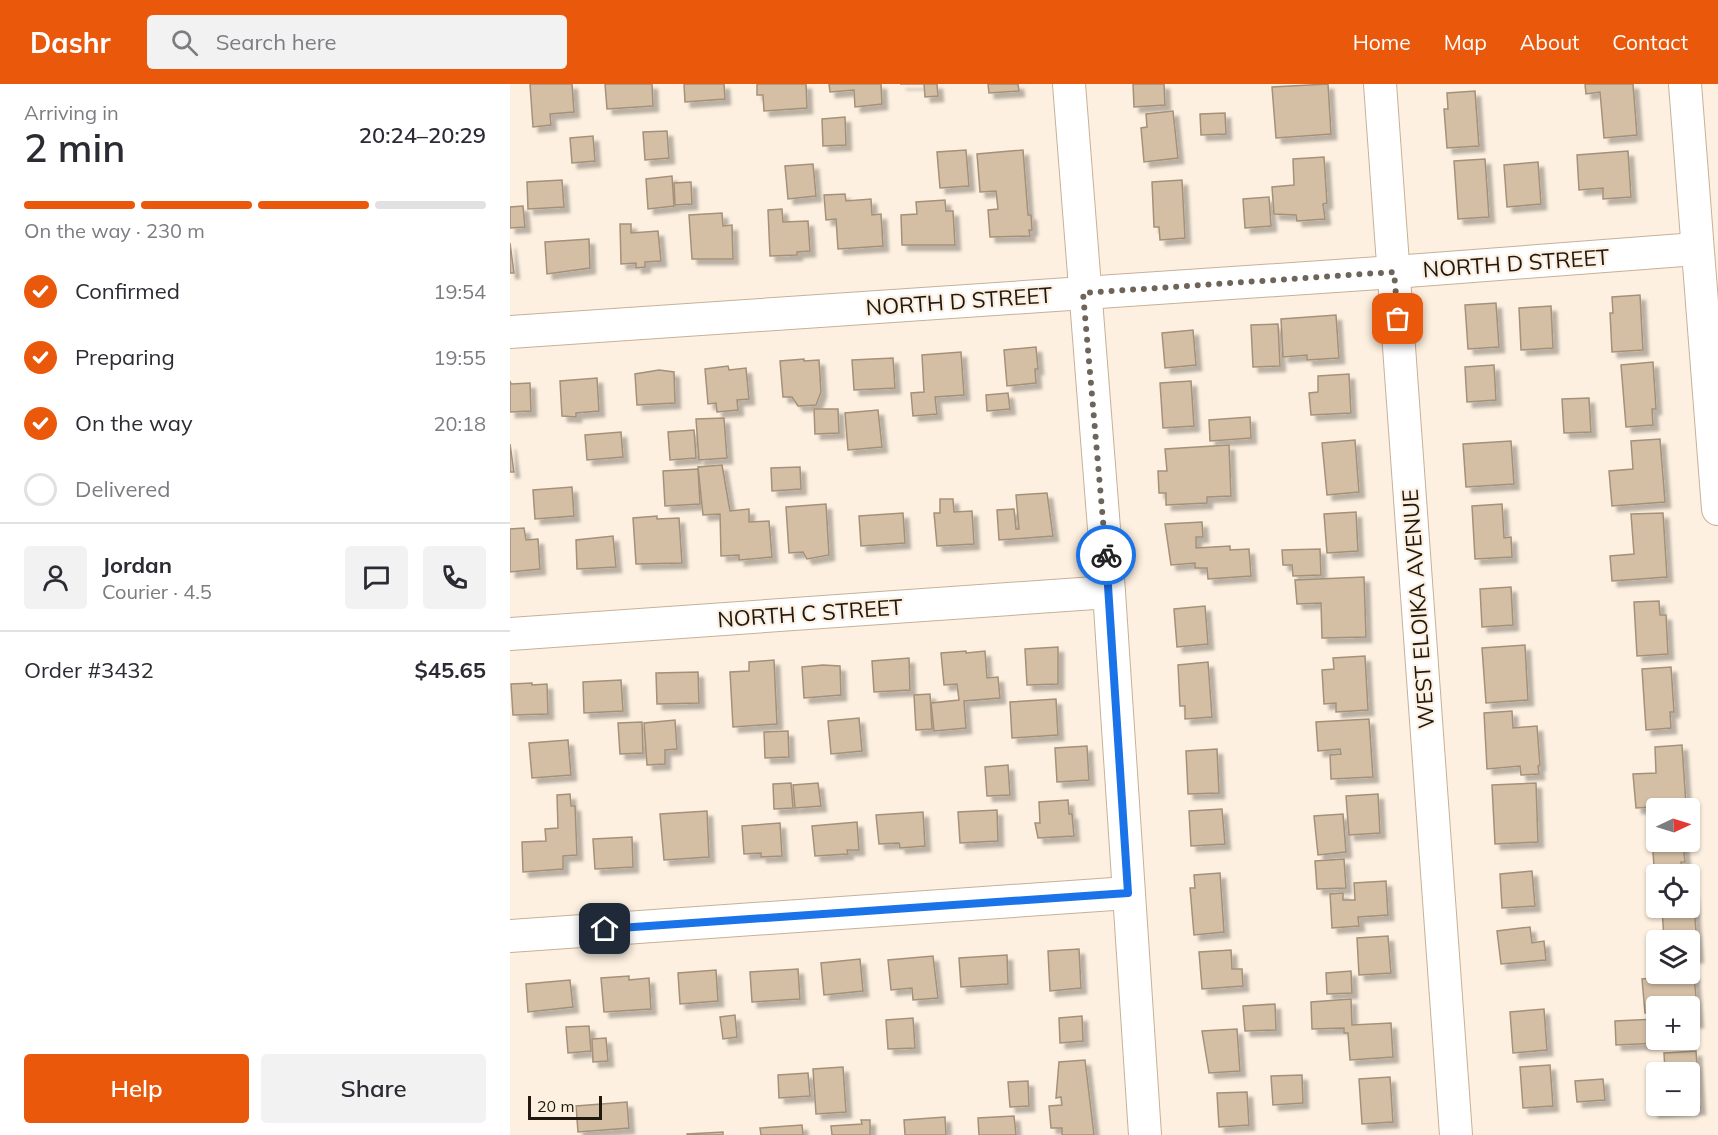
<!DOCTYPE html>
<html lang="en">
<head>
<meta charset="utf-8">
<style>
	:root { --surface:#fff; --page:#f2f2f3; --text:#2b2b33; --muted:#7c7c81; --line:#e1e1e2; --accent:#ea580c }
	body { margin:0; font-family:Mulish,sans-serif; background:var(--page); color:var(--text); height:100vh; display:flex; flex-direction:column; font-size:22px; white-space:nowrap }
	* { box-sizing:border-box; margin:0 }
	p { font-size:20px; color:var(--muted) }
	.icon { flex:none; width:33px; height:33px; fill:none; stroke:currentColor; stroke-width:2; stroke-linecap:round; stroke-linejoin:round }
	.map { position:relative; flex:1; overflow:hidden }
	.sheet { display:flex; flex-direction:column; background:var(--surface); width:510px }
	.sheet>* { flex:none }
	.needle { width:39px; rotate:86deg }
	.fabs { position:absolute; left:1136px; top:714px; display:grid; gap:12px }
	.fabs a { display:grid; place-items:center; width:54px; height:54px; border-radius:6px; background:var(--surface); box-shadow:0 2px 4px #0004; font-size:30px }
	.scale { position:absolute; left:18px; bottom:15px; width:74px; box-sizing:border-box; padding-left:6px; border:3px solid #211910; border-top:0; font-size:16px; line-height:21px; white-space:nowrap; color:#211910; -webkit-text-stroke:4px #fdf0e0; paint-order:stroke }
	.pin { position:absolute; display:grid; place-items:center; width:51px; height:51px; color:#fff; margin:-26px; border-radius:12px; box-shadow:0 3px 9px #0006 }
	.courier { position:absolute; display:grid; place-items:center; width:60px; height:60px; margin:-30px; border:4px solid #1a73e8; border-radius:50%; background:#fff; color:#222; box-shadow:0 2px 8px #0007 }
	.summary em { font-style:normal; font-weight:600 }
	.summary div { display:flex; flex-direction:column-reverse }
	.summary { display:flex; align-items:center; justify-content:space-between; height:102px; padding:0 24px }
	h1 { font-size:39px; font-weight:600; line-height:45px }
	.bar { display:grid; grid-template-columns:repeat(4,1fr); gap:9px 6px; align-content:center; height:72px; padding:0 24px }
	.bar i { height:8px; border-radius:4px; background:var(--line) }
	.bar .on { background:var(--accent) }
	.bar p { grid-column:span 4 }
	.line { display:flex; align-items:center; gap:15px; padding:0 24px; border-top:2px solid var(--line) }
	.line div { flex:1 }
	.round { display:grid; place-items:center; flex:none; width:63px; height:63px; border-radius:6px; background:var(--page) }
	ol { padding:0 24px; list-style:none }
	li { display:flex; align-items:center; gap:18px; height:66px }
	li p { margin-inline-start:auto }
	li .icon { padding:6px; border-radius:50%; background:var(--accent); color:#fff; stroke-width:4 }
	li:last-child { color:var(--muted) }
	li i { width:33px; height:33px; border:3px solid var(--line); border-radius:50% }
	.cta { display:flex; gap:12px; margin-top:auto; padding:12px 24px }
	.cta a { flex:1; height:69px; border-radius:6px; background:var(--accent); color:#fff; font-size:24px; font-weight:600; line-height:69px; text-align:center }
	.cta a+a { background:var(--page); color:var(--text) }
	header { display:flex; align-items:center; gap:36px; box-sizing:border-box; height:84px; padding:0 30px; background:var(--accent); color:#fff }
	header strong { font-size:28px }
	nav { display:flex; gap:33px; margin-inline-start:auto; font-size:21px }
	.search { width:420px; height:54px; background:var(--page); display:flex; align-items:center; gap:15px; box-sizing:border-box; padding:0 21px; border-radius:6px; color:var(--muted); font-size:22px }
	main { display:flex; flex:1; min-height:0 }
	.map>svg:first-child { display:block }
</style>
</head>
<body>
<header>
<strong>Dashr</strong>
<div class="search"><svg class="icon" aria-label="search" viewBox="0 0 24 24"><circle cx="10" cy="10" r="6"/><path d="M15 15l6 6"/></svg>Search here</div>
<nav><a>Home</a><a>Map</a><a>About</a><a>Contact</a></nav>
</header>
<main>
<section class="sheet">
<div class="summary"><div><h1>2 min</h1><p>Arriving in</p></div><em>20:24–20:29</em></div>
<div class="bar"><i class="on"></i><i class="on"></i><i class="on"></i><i></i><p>On the way · 230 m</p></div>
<ol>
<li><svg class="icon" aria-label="check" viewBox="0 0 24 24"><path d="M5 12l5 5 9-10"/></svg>Confirmed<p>19:54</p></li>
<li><svg class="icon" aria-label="check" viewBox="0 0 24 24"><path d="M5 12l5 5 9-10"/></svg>Preparing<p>19:55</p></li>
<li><svg class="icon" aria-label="check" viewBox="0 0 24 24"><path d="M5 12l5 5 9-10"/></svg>On the way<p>20:18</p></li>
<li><i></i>Delivered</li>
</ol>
<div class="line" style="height:108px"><a class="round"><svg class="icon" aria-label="person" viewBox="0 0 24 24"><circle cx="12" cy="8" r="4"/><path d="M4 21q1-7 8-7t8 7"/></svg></a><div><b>Jordan</b><p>Courier · 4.5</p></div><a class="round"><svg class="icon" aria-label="chat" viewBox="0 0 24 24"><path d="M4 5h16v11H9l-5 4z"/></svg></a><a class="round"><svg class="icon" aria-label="phone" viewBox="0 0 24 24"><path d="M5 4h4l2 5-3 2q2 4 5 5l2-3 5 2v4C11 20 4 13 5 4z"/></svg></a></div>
<div class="line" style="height:78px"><div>Order #3432</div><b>$45.65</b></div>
<div class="cta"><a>Help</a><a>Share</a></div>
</section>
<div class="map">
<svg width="1208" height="1051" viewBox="0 0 1208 1051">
	<defs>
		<filter id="shadow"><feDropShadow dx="5.5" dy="5.5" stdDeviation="1.5" flood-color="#0004"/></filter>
	</defs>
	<rect width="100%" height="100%" fill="#fdf0e0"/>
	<g fill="#d4bfa5" stroke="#a59179" stroke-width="1.5" filter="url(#shadow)">
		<polygon points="20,0 62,0 64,28 40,30 41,41 23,43"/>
		<polygon points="95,0 142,0 143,22 97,25"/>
		<polygon points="174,0 214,0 215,15 175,18"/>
		<polygon points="247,0 296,0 297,24 254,27 253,11 247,11"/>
		<polygon points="319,0 371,0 372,20 345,23 344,6 320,8"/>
		<polygon points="390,0 427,0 428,12 415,13 414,0"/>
		<polygon points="478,0 508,0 509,7 479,9"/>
		<polygon points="623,0 654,0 655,21 624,23"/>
		<polygon points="818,0 821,50 766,54 762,3"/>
		<polygon points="1075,0 1123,0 1127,51 1094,54 1090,8 1076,10"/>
		<polygon points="965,7 969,62 937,64 934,25 938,25 937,9"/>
		<polygon points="663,27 668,74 634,78 631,44 637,43 636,30"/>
		<polygon points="715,29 716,50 691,51 690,30"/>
		<polygon points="335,33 336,61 313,62 312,35"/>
		<polygon points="157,47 159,74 135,76 133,48"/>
		<polygon points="83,52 85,77 62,79 60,54"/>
		<polygon points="456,66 459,102 430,104 427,68"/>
		<polygon points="513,66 518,131 521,131 522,146 519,146 520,152 480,153 478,126 488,125 486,107 470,108 467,70"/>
		<polygon points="1118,67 1121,113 1093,115 1093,104 1069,106 1067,71"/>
		<polygon points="814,73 817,119 813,120 815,135 787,137 786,131 764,130 762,103 784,101 783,75"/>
		<polygon points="975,75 979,133 948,135 944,77"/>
		<polygon points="1028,78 1031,120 997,123 994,81"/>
		<polygon points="303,80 306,112 278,115 275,82"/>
		<polygon points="162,92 164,122 138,125 136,95"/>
		<polygon points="52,96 54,123 18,125 17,98"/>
		<polygon points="672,96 675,154 650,156 649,143 644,143 642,98"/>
		<polygon points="181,98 182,120 165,121 164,99"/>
		<polygon points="335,110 336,117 361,115 362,131 371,130 373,162 328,165 326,135 316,136 314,111"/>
		<polygon points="759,113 761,142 735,144 733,115"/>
		<polygon points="435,116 436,127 443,127 445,161 392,161 391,131 407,130 406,118"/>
		<polygon points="13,122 15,143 0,144 0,123"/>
		<polygon points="272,125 273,138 298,137 300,167 287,168 287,171 260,172 258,126"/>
		<polygon points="212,129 213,142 222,141 223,175 182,175 179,131"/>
		<polygon points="110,140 121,140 121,149 148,147 151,177 135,178 135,183 126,184 126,179 111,180"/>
		<polygon points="79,155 80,184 37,190 35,158"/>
		<polygon points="0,159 4,189 0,189"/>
		<polygon points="1130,211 1133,266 1102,268 1100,229 1103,229 1102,213"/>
		<polygon points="986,219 989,263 958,265 955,221"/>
		<polygon points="1041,222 1043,264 1011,266 1009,224"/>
		<polygon points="826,231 829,274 797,276 797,271 773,273 771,235"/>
		<polygon points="768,240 770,282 743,283 741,241"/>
		<polygon points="683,246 686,281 655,284 652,249"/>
		<polygon points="526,263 528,285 525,285 526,299 497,302 494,266"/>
		<polygon points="451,268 454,311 425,313 427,330 403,332 401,309 414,308 412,271"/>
		<polygon points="383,274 385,304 344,306 342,276"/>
		<polygon points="294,275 294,277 309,276 311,308 306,321 288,322 282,313 273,313 270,277"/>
		<polygon points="1143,278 1146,325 1142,325 1143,341 1116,343 1111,281"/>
		<polygon points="984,281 986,316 957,318 955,283"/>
		<polygon points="218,282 219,286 236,284 239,315 227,316 228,326 207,328 206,319 198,320 195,285"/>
		<polygon points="149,286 164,288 165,319 127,321 125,290"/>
		<polygon points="839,290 841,329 801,331 799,309 808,308 808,292"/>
		<polygon points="87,294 89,327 66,329 66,333 52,332 50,297"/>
		<polygon points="0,297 1,300 20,299 21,327 0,328"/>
		<polygon points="681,297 684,342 653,344 650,299"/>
		<polygon points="498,309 500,325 477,327 476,311"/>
		<polygon points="1079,314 1081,348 1054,349 1052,315"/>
		<polygon points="304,325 328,325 329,349 305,350"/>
		<polygon points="368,326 372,363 338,366 335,329"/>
		<polygon points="740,333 741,354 700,357 699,336"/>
		<polygon points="214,334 217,374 189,376 186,335"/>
		<polygon points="184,346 186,374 160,376 158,348"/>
		<polygon points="111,348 113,373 77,376 75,351"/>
		<polygon points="1150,355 1155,418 1102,422 1099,387 1123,385 1121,357"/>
		<polygon points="845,356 849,408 817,411 812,359"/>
		<polygon points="1001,357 1004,400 956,403 953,360"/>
		<polygon points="0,360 4,388 0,388"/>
		<polygon points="719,361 721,412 697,413 697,419 656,421 656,409 649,409 648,387 657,387 655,365"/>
		<polygon points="212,381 220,427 239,425 239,438 259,437 262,473 229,476 229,471 211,472 210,430 193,431 188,383"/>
		<polygon points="290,383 291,405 262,407 261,384"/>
		<polygon points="188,385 190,420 155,422 153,387"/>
		<polygon points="62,403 64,432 25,435 23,406"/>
		<polygon points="537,409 543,452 489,456 487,426 504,425 506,445 509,445 506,411"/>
		<polygon points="430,415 443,415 444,428 462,427 464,460 427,462 424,429 430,429"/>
		<polygon points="316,420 319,471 297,475 293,468 279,469 276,423"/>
		<polygon points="992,420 994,454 1001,453 1002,473 965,475 962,422"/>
		<polygon points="846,428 848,467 817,469 814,430"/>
		<polygon points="393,429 395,459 351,462 349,432"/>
		<polygon points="1153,429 1157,493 1102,497 1100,472 1124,470 1121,430"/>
		<polygon points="147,432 147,435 169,434 172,479 126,480 123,434"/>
		<polygon points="692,438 693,453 686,453 686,464 720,462 720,466 739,465 741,492 698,495 697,484 685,484 685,479 661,481 655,440"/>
		<polygon points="14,444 16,456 28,455 30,485 0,488 0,445"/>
		<polygon points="103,452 106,483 67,485 66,456"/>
		<polygon points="810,465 811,491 783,492 782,481 773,481 772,466"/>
		<polygon points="854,493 856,553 812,554 811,519 787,520 785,496"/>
		<polygon points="1001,503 1003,541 972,543 970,505"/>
		<polygon points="1149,517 1150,531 1156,531 1158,570 1127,572 1124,518"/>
		<polygon points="695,522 698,560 667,563 664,525"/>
		<polygon points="1015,561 1018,616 976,619 972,564"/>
		<polygon points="548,563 548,600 517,601 515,565"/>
		<polygon points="456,567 456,569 475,567 477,594 488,593 490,614 454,617 456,644 424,647 421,619 449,616 447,600 434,601 431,569"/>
		<polygon points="855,572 858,626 826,628 826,619 814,620 812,586 824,585 823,574"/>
		<polygon points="399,574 400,606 364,608 362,577"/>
		<polygon points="264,576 267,640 223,643 220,588 239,587 239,578"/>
		<polygon points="698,578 702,633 675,635 675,622 670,622 668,581"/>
		<polygon points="313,581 330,582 331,611 294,614 292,583"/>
		<polygon points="1161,583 1164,628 1160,628 1161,644 1136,646 1132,585"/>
		<polygon points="188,588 189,619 147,620 146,589"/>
		<polygon points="111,596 113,627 74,629 73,598"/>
		<polygon points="22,599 22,601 37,600 38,630 3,631 1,600"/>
		<polygon points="420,610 422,645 406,646 404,611"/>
		<polygon points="546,615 548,651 502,654 500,618"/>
		<polygon points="1002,627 1003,644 1027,642 1030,681 1028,682 1029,690 1011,691 1010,682 977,685 974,629"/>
		<polygon points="349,634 352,667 321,670 318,637"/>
		<polygon points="859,635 863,693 821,695 820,671 831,670 830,665 808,667 806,638"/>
		<polygon points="165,636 167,665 155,666 155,680 137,681 134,639"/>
		<polygon points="132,638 133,669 110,670 108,639"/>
		<polygon points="278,647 279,673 255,674 254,648"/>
		<polygon points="58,656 61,691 22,694 19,659"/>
		<polygon points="1172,661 1176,721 1126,724 1123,690 1146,689 1145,663"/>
		<polygon points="577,662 579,696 547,698 545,664"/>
		<polygon points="707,665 709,709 678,710 676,667"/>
		<polygon points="498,681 500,711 477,712 475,683"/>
		<polygon points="281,699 283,724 264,725 263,700"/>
		<polygon points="308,699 311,722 285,724 283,701"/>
		<polygon points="1026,699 1028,758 985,760 982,701"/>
		<polygon points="60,710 61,722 65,722 67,771 53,772 53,785 13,788 12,758 36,757 35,745 48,744 47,711"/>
		<polygon points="868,710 870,749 839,751 836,712"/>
		<polygon points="558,716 559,730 562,730 564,752 528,754 525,739 530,739 529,718"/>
		<polygon points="712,725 715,760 681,762 679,727"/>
		<polygon points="487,726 488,757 450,759 448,728"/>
		<polygon points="197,727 199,773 154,776 150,730"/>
		<polygon points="413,728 415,762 390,764 389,759 369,760 366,731"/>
		<polygon points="833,730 836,768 808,771 804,732"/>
		<polygon points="347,738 349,766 337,766 338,770 305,772 302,742"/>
		<polygon points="270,739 272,772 251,773 251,769 234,770 232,742"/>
		<polygon points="1141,741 1146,741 1146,758 1173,758 1175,778 1171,778 1172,790 1146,790 1145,796"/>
		<polygon points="122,753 123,783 85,785 83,755"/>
		<polygon points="834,775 836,804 807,805 805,777"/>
		<polygon points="1022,787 1025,822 992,824 990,790"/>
		<polygon points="710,789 714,848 684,851 680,804 685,804 684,791"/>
		<polygon points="876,797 878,831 848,833 849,842 822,844 820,810 833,809 833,816 845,816 844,799"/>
		<polygon points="1179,809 1183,809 1188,873 1179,874 1179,856 1154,856 1152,824 1179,824"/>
		<polygon points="1020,843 1022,859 1034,857 1036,876 991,880 987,847"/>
		<polygon points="878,852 881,889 849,891 847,854"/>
		<polygon points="569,865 571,904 540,907 538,867"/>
		<polygon points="721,866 722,885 732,885 733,902 692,905 689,868"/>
		<polygon points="497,871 498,900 451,903 449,874"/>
		<polygon points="423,872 428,914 403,916 402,904 381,906 378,876"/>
		<polygon points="350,875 353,907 314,911 311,879"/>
		<polygon points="288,885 290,915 242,918 240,888"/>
		<polygon points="206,886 208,917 170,920 168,889"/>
		<polygon points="841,887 842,909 817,910 816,889"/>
		<polygon points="1184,890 1188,938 1179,939 1179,922 1146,922 1146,928 1135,929 1132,895"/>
		<polygon points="119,892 119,896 139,894 141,925 94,928 91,894"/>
		<polygon points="60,896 63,923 18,928 16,900"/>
		<polygon points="841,915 842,941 881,939 883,973 840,976 838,949 834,949 834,944 802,945 801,918"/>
		<polygon points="765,920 766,946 735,947 733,922"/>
		<polygon points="1034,925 1037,966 1003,969 1000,928"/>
		<polygon points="225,931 227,953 213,955 210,933"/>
		<polygon points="572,932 573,957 550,959 549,934"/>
		<polygon points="403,934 405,964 378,965 376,936"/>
		<polygon points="1146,935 1146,956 1149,956 1149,959 1106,961 1105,937"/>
		<polygon points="79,942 81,967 58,969 56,943"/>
		<polygon points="727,945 730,987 699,989 692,947"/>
		<polygon points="96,954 98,977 83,978 82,955"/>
		<polygon points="1186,967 1190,1025 1143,1028 1141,1006 1146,1005 1146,1022 1179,1022 1179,988 1155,988 1154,969"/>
		<polygon points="575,976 584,1051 552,1051 552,1044 541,1044 539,1022 552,1021 551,1013 546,1014 549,978"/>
		<polygon points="1040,981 1043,1022 1013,1024 1010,983"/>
		<polygon points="333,983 336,1028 306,1030 303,985"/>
		<polygon points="298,989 300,1012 269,1014 268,991"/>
		<polygon points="792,991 793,1019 763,1021 761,992"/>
		<polygon points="880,993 883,1038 852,1040 849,995"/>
		<polygon points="1093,995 1095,1016 1067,1018 1065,997"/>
		<polygon points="518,997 519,1022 500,1023 498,998"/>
		<polygon points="737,1008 739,1041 709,1043 707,1009"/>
		<polygon points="117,1018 119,1044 68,1048 66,1022"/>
		<polygon points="504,1032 506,1051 469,1051 468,1034"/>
		<polygon points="435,1033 436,1051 395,1051 394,1036"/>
		<polygon points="351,1036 360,1036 360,1051 322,1051 321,1042 352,1040"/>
		<polygon points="292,1041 293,1051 251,1051 250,1044"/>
		<polygon points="213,1048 213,1051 177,1051 177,1050"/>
	</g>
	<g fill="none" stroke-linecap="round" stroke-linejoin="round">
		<g stroke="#c6b198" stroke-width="34">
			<g id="minor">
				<polyline points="559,0 599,508 635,1051"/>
				<polyline points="870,0 946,1051"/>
				<polyline points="1175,0 1208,425"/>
				<polyline points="0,248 884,188 1186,165"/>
				<polyline points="0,550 599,508"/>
				<polyline points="0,852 618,809"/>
			</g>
		</g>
		<use href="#minor" stroke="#fff" stroke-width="32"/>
	</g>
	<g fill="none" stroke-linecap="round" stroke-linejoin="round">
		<polyline stroke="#6e6459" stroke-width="6" stroke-dasharray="0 10.8" points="596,471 573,209 884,188 888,235"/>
		<polyline stroke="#1a73e8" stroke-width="8" points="95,845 618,809 596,471"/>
	</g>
	<g text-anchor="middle" stroke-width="4.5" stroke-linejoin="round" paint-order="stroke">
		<g font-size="22" fill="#211910" stroke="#fdf0e0">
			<text transform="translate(1006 179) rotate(-4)" y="8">NORTH D STREET</text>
			<text transform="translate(449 217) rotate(-4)" y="8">NORTH D STREET</text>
			<text transform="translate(908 525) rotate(-94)" y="8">WEST ELOIKA AVENUE</text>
			<text transform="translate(300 529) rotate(-4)" y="8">NORTH C STREET</text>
		</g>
	</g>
</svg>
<div class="fabs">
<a><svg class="needle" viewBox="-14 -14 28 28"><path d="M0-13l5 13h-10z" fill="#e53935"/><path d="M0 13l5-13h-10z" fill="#7c7c81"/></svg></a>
<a><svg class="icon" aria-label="locate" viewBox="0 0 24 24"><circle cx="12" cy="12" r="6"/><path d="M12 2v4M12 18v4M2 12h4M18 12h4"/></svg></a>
<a><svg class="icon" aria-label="layers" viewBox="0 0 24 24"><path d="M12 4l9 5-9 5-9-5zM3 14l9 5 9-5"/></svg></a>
<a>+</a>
<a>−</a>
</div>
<div class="scale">20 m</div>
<div class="pin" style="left:888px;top:235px;background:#ea580c"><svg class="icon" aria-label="bag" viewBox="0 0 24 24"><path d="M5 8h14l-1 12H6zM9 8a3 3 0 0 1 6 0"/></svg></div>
<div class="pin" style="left:95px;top:845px;background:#1f2937"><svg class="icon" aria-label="home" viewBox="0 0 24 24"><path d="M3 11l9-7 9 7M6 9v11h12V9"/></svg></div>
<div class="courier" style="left:596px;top:471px"><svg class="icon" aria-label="bike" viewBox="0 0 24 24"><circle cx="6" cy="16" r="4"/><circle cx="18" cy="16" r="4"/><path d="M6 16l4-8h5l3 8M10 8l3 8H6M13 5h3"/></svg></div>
</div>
</main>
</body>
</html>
